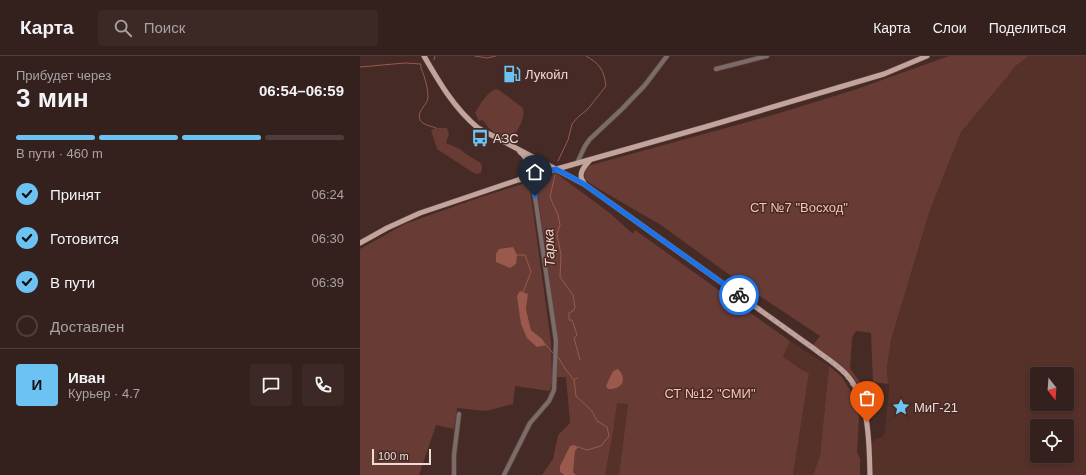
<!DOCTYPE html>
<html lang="ru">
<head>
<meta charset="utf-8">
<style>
	:root { --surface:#34201c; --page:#3c2825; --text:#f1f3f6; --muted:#a9a3a3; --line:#4e3e3b; --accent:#6cc2f3 }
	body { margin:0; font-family:Helvetica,sans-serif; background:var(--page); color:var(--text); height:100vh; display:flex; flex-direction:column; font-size:15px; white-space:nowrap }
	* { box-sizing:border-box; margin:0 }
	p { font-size:13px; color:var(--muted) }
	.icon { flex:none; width:22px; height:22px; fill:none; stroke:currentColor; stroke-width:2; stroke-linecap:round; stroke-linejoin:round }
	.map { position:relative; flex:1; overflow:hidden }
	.panel { display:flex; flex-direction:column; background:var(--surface); width:360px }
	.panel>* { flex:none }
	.needle { width:26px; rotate:163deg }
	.controls { position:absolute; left:670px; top:311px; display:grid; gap:8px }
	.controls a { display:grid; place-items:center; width:44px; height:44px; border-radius:4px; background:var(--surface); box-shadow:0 2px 6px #0003,0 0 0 1px var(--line); font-size:20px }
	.scale { position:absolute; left:12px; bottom:10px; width:59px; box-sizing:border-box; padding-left:4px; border:2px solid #eedbd7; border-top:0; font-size:11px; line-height:14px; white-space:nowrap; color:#eedbd7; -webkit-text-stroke:3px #462a25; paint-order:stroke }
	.pin { position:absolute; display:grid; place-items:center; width:34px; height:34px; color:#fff; margin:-41px -17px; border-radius:50% 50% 50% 0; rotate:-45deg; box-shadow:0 0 4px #0007 }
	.pin .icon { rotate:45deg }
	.courier { position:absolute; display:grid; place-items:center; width:40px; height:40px; margin:-20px; border:3px solid #1a73e8; border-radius:50%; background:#fff; color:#222; box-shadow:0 1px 5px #0007 }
	.overview em { font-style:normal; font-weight:800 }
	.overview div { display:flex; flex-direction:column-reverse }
	.overview { display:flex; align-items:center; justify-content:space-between; height:68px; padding:0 16px }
	h1 { font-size:26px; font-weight:800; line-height:30px }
	.bar { display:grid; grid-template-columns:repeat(4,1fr); gap:6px 4px; align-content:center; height:48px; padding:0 16px }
	.bar i { height:5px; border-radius:3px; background:var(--line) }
	.bar .active { background:var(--accent) }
	.bar p { grid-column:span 4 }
	.line { display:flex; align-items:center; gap:10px; padding:0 16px; border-top:1px solid var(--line) }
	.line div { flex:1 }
	.round { display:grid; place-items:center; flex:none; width:42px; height:42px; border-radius:4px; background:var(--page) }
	ol { padding:0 16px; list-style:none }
	li { display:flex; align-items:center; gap:12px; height:44px }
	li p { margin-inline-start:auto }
	li .icon { padding:4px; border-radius:50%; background:var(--accent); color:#111; stroke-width:4 }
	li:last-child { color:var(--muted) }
	li i { width:22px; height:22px; border:2px solid var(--line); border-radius:50% }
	header { display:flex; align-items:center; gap:24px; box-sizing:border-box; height:56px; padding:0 20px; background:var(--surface); border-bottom:1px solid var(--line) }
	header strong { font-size:19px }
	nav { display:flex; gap:22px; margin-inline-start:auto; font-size:14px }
	.search { width:280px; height:36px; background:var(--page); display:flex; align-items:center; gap:10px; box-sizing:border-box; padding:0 14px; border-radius:4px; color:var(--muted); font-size:15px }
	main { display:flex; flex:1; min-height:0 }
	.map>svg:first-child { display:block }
</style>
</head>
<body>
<header>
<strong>Карта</strong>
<div class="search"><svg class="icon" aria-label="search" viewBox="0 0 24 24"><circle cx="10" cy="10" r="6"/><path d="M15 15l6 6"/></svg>Поиск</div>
<nav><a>Карта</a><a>Слои</a><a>Поделиться</a></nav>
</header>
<main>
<section class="panel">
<div class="overview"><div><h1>3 мин</h1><p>Прибудет через</p></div><em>06:54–06:59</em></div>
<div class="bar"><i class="active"></i><i class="active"></i><i class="active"></i><i></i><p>В пути · 460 m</p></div>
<ol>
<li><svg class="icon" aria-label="check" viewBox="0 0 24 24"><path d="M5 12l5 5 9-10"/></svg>Принят<p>06:24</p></li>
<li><svg class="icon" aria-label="check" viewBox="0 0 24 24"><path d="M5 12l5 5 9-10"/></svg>Готовится<p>06:30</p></li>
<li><svg class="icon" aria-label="check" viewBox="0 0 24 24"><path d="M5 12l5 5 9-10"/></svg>В пути<p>06:39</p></li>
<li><i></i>Доставлен</li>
</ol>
<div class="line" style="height:72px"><b class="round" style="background:var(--accent);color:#111">И</b><div><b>Иван</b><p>Курьер · 4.7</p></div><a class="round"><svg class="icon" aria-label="chat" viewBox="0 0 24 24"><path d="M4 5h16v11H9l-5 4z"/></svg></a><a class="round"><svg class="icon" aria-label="phone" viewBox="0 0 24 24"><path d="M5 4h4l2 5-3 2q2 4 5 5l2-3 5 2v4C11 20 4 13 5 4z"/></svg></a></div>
</section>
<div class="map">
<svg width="726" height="419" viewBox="0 0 726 419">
	<rect width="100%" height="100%" fill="#462a25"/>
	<g fill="#55312a" fill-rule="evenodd">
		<path d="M669 0H726V419H513L512 386 517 382H522L525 376 529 334 527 311 531 284 569 157 601 76 651 16 653 12ZM677 318H707V348H677ZM677 370H707V400H677Z"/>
		<polygon points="430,285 469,310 460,400 453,419 433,419 449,317 423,301"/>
		<polygon points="256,346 268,348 259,419 245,419 253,376"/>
	</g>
	<g fill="#683c34" fill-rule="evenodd">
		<polygon points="589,0 669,0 653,12 651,16 601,76 569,157 531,284 527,311 528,328 513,326 511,277 496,275 492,282 490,312 502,329 505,341 503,342 492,324 452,290 460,280 389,233 301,169 239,133 225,124 224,115 231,109 413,59 494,34"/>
		<path d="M136 33 139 34 163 52C166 63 157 77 149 84 142 82 134 77 128 71 126 69 125 66 122 64L119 65 115 57C120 48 126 37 136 33Z"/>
		<polygon points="76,72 87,72 89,78 86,87 100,93 106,98 121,107 122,111 121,117 116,118 112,116 77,93 71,74"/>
		<polygon points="196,117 251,158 273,178 275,174 430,285 423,301 443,314 449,317 433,419 259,419 268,348 257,347 253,376 245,419 216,419 213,416 210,391 200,410 200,416 204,419 182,419 193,403 198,379 210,367 206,321 197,321 198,284 176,125"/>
		<path d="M169 126 191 286 192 324 190 335 155 330 153 348 126 355 97 352 94 373 76 369 59 419H0V193L45 168 118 142ZM160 235 167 241 166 253 171 274 182 283 161 268Z"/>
		<polygon points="469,310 482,321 492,338 499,360 497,396 500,403 500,419 453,419 460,400"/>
	</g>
	<g fill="#9a594c">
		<polygon points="153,191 157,199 156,208 150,212 136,206 136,198 139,193"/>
		<polygon points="160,235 168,238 166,253 171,274 182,283 186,289 177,291 167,282 161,268 157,240"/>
		<path d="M258 313C268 323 262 334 248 333L246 330 253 315Z"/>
		<polygon points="214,389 218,391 215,395 213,416 216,419 204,419 200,416 200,410 210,390"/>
	</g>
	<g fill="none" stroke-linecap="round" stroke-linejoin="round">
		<g stroke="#9a594c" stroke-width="1">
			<polyline points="115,0 127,2 136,0"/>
			<polyline points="74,4 75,0"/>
			<path d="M0 11 45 7 61 8C60 13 63 15 64 20 66 26 68 34 68 41 68 49 56 55 60 64 63 69 71 70 76 72"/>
			<path d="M198 105 208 84 212 68 218 61 227 54 246 30C244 14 240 8 226 0"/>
			<polyline points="195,119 190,141 198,159 200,169 197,178 201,199 200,221 213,239 215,252 213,255 209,257 209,264 212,264 217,279 214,282 220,304"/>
			<polyline points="157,199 165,199 171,216 163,236"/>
			<polyline points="185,288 193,297"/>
			<polyline points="198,301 206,314 214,324"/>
			<polyline points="217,322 214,324 216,340 232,355 237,365 247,371 249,380 241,390 227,394 218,391"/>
		</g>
		<g stroke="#614641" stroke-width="5.5">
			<g id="minor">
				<polyline points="356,13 407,0"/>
				<polyline points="217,107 225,90 230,83 262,53 285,29 307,0"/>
				<polyline points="94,419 94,399 99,358"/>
				<polyline points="144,419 170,367 189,345 194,334 196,285 172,120"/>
			</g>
		</g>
		<g stroke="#614641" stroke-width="6">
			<g id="major">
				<path d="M64 0C79 26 94 52 118 72L224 128 453 292C463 300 475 307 485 317 510 343 509 385 510 419"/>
				<path d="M160 96C170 103 169 116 160 123"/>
				<path d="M224 127C217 118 224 111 230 104"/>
				<polyline points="0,187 27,172 60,157 158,124 345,71 524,18 567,0"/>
			</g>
		</g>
		<use href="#minor" stroke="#7b6c69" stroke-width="4"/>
		<use href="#major" stroke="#c2a49d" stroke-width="5"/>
	</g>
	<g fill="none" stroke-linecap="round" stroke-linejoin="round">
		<path stroke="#b39d99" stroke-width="4" stroke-dasharray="0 7.2" d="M379 239 473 307C493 323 502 342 507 366"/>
		<polyline stroke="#1a73e8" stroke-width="5" points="175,140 172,120 196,113 224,128 379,239"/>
	</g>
	<defs>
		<g id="fuel-bare" transform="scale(1.38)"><path d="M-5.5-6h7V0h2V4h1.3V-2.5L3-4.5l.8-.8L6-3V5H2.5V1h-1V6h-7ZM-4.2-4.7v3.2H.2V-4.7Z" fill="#6cc2f3" stroke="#462a25" stroke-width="2.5" paint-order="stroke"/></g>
		<g id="bus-bare" transform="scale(1.38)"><path d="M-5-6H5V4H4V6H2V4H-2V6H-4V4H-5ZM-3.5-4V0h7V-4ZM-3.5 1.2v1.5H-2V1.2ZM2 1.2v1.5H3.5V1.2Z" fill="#6cc2f3" stroke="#462a25" stroke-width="2.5" paint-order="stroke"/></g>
		<g id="sight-bare" transform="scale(1.38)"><path d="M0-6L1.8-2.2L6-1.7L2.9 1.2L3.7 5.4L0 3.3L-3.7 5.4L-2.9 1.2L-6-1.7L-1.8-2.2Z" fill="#6cc2f3" stroke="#462a25" stroke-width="2.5" paint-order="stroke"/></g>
	</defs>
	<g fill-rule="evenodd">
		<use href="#fuel-bare" x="152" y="18"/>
		<use href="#bus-bare" x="120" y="82"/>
		<use href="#sight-bare" x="541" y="351"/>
	</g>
	<g text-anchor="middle" stroke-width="3" stroke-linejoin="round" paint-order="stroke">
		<g font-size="13" fill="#eedbd7" stroke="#462a25" text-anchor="start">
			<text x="165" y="23">Лукойл</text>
			<text x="133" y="87">АЗС</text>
			<text x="554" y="356">МиГ-21</text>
		</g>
		<g font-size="13" fill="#fdc1b5" stroke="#462a25">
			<text x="439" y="156">СТ №7 "Восход"</text>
			<text x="350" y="342">СТ №12 "СМИ"</text>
		</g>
		<g font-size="14" font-style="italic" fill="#fdd4cb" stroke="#462a25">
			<text transform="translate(189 192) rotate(-92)" y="5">Тарка</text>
		</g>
	</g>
</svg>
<div class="controls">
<a><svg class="needle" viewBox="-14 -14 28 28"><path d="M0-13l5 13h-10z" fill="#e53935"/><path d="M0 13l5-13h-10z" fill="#a9a3a3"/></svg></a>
<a><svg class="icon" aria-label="locate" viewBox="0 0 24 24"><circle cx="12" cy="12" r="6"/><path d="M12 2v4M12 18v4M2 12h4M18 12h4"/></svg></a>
</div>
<div class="scale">100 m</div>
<div class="pin" style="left:507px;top:366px;background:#ea580c"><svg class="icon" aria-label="bag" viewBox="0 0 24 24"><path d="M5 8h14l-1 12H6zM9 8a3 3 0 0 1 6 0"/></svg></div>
<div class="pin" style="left:175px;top:140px;background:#1f2937"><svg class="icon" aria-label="home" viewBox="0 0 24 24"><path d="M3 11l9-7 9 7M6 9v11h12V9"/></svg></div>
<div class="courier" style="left:379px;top:239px"><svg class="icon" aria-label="bike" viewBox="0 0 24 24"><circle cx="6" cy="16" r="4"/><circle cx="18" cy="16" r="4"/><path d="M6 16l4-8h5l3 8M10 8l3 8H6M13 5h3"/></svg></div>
</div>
</main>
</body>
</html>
